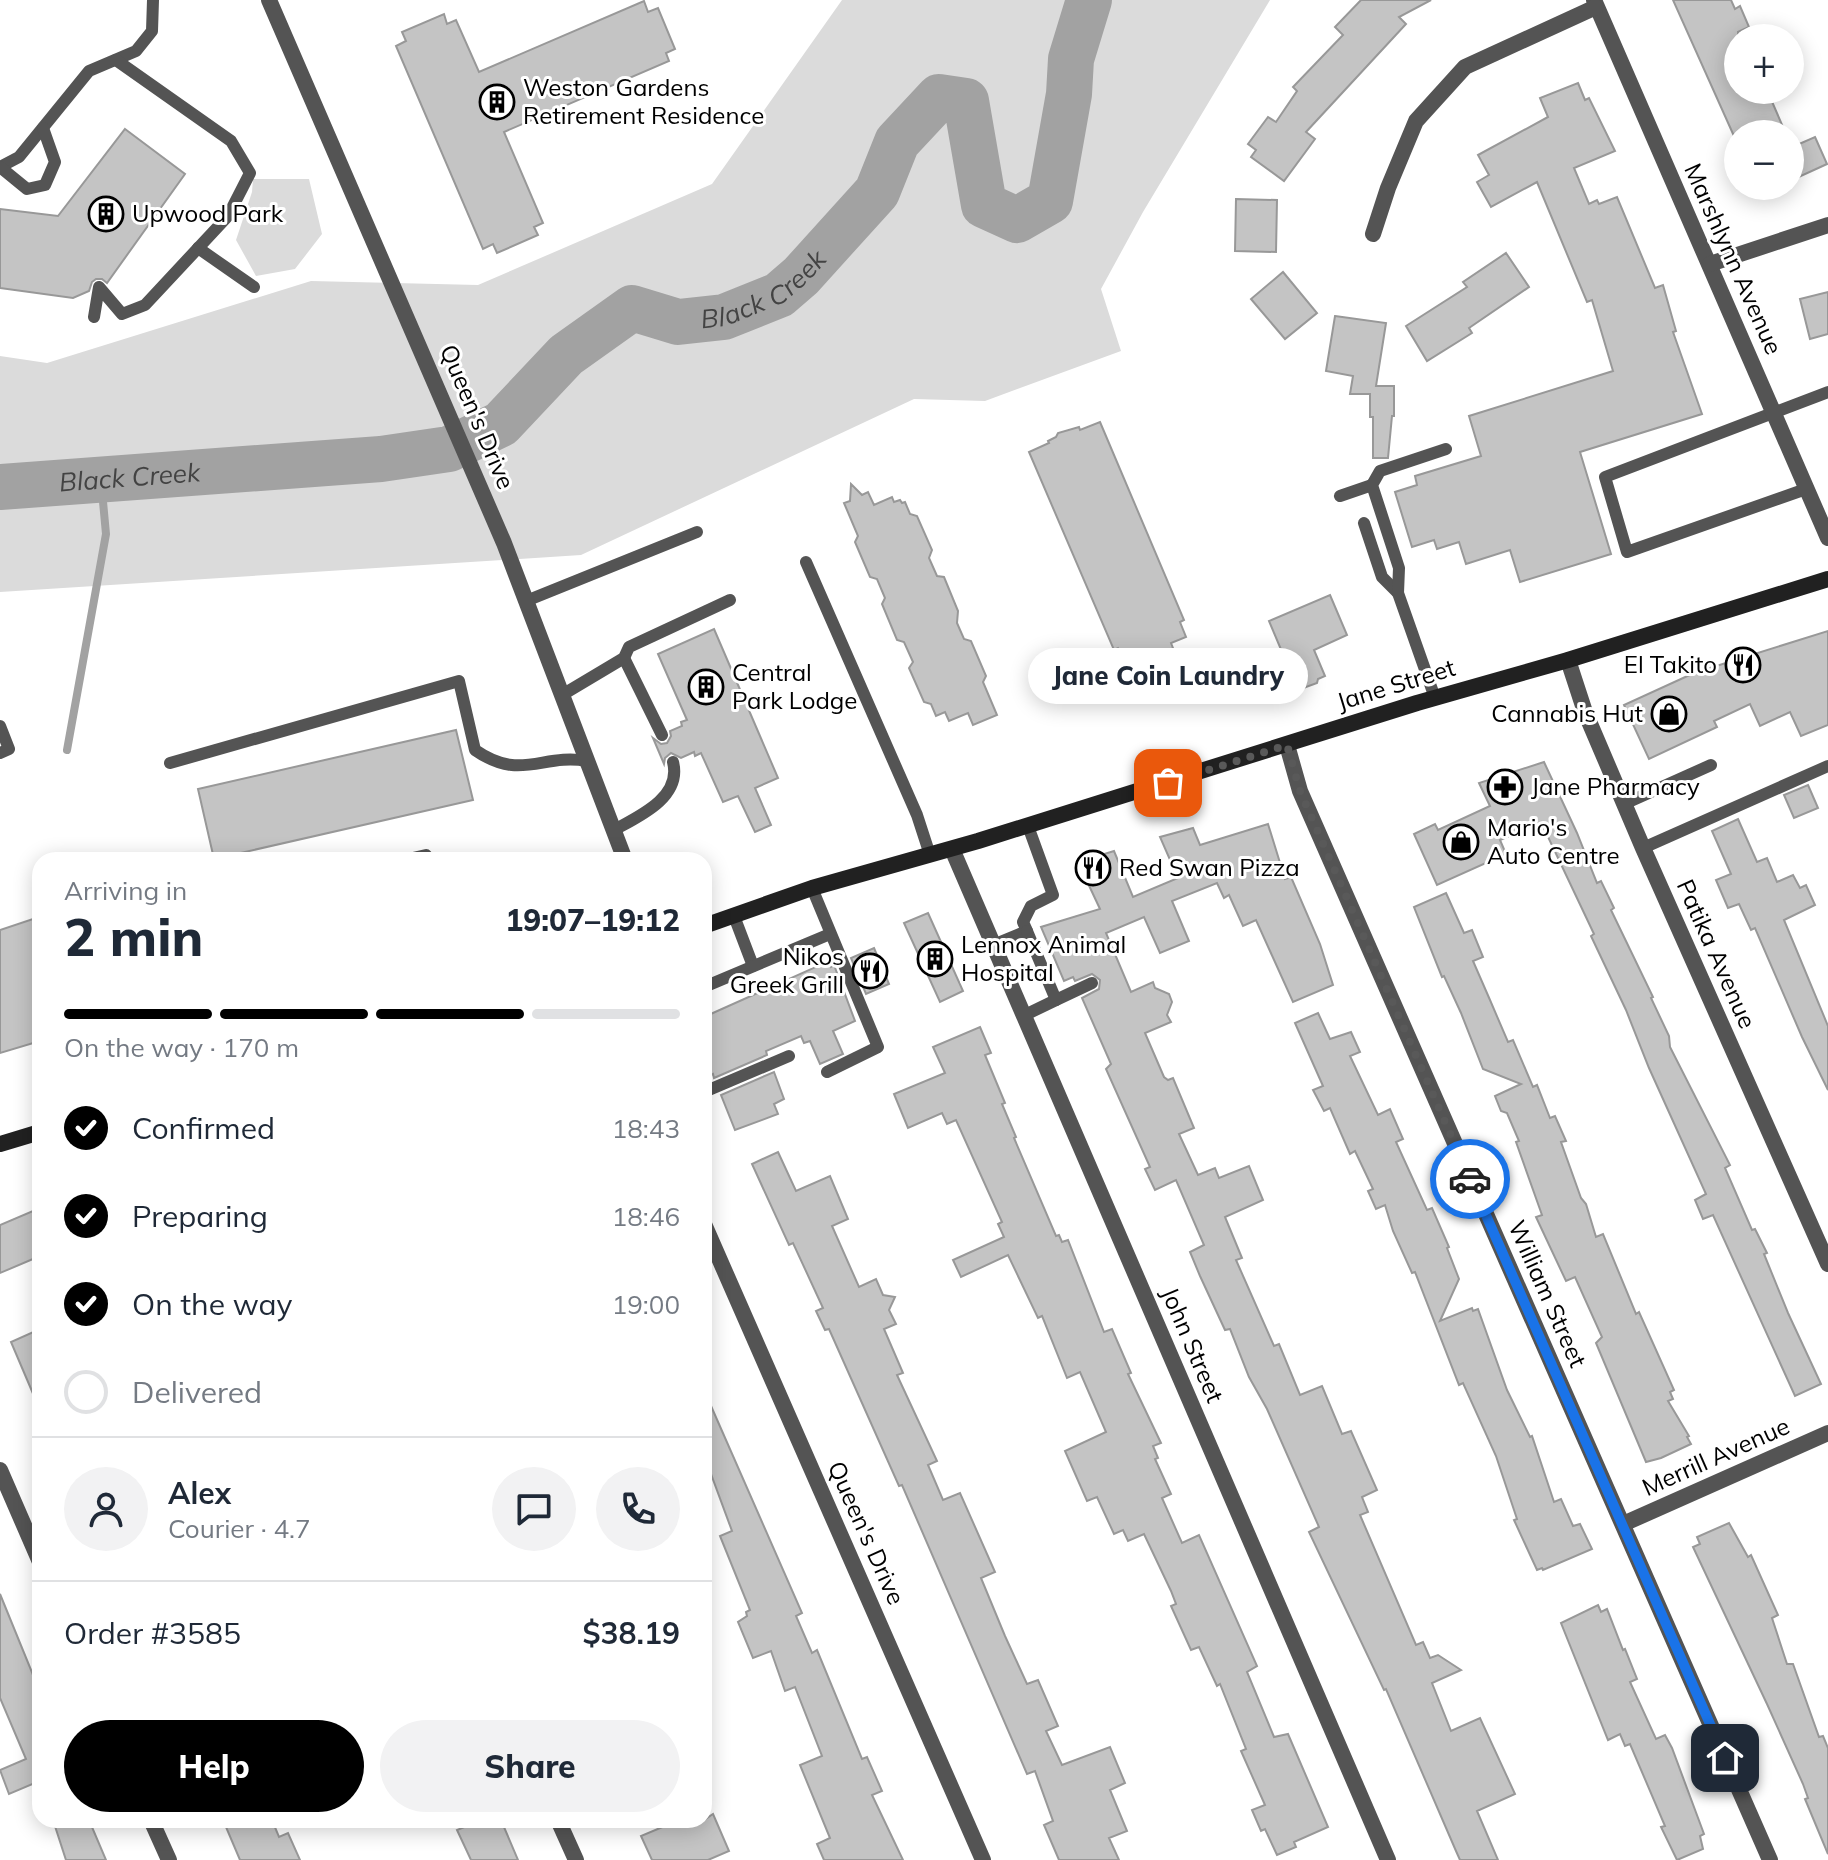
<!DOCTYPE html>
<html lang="en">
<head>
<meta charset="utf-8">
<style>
	:root { --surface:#fff; --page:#f2f2f3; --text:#1f2937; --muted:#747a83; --line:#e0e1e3; --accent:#000 }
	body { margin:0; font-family:Mulish,sans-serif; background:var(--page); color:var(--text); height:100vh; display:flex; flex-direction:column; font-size:30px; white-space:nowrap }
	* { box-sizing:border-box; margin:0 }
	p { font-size:26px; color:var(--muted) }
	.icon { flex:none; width:44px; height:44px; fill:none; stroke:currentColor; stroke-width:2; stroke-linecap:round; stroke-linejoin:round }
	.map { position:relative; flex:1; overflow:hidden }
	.sheet { position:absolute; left:32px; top:852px; width:680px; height:976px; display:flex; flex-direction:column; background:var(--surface); border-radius:24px; box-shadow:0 4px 20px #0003 }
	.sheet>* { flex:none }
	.fabs { position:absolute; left:1724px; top:24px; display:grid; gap:16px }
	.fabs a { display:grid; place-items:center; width:80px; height:80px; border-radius:50%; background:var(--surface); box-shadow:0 4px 20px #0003; font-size:40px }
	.pin { position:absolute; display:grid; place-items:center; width:68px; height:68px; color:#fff; margin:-34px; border-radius:16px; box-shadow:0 4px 12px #0006 }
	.courier { position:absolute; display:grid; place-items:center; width:80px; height:80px; margin:-40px; border:6px solid #1a73e8; border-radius:50%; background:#fff; color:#222; box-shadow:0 2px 10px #0007 }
	.bubble { position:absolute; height:56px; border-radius:28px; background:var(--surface); box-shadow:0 4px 20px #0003; font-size:26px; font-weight:800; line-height:56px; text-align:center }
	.head em { font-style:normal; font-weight:800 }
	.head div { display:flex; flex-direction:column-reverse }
	.head { display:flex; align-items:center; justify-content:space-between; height:136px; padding:0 32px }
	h1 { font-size:52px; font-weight:800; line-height:60px }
	.bar { display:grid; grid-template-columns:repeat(4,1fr); gap:12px 8px; align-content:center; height:96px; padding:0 32px }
	.bar i { height:10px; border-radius:6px; background:var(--line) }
	.bar .selected { background:var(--accent) }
	.bar p { grid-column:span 4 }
	.line { display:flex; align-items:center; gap:20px; padding:0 32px; border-top:2px solid var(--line) }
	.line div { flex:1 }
	.round { display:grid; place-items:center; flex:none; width:84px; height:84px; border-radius:42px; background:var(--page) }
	ol { padding:0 32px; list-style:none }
	li { display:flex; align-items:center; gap:24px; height:88px }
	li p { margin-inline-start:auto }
	li .icon { padding:8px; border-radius:50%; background:var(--accent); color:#fff; stroke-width:4 }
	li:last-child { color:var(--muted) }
	li i { width:44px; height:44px; border:4px solid var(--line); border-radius:50% }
	.action { display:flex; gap:16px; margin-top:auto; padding:16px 32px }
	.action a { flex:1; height:92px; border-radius:48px; background:var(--accent); color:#fff; font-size:32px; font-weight:800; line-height:92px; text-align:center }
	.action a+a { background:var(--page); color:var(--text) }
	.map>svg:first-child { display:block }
</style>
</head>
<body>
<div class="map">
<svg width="1828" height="1860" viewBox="0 0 1828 1860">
	<rect width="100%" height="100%" fill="#fff"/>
	<g fill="#dbdbdb">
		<polygon points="842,0 1270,0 1143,212 1101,289 1121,351 985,401 914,399 581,555 0,592 0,356 47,363 311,281 478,285 712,184"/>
		<polygon points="253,179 309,179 322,234 295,269 256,276 236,240 252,192"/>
	</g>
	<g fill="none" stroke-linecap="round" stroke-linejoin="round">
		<polyline stroke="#a2a2a2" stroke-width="8" points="67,750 106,534 101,480"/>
		<path stroke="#a2a2a2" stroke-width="46" id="s1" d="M0 487 381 459 449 449 501 424 566 355 632 308 678 322 724 317 779 295 801 276 877 192 897 142 939 97 966 101 984 205 1017 220 1050 201 1069 94 1071 59 1089 0"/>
	</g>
	<g fill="#c4c4c4" stroke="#989898" stroke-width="2">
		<polygon points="1361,0 1431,0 1399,17 1406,24 1306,132 1315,139 1284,181 1251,157 1256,150 1248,144 1268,117 1276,122 1297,91 1293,87 1343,35 1335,27"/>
		<polygon points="1673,0 1731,0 1735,9 1740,6 1749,27 1738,32 1738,90 1767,90 1786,134 1738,134 1738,145"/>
		<polygon points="644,1 648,12 658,8 675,49 666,53 669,61 504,132 543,223 534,227 538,235 497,253 493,244 483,249 396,46 406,41 402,32 444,14 447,24 456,20 479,72"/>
		<polygon points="1578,83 1585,100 1589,98 1615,151 1574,168 1589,204 1597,200 1599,204 1617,197 1655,288 1663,285 1676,331 1673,332 1702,414 1580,452 1611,554 1520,582 1510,550 1466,564 1459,542 1437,549 1434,540 1412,547 1395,492 1417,485 1415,476 1481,456 1469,416 1613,371 1592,300 1587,302 1537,182 1491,207 1477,182 1489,175 1478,155 1548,117 1540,98"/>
		<polygon points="125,129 185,174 107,283 102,279 96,279 92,282 89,291 73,298 0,288 0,209 58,216"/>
		<polygon points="1815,137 1827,164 1790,181 1790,148"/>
		<polygon points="1236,199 1277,200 1276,252 1235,251"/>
		<polygon points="1506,253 1529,287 1469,328 1472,333 1427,361 1406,326 1467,287 1463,282"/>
		<polygon points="1283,272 1317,313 1285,339 1251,299"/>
		<polygon points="1828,292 1828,334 1810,339 1800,299"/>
		<polygon points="1335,316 1386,323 1376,386 1394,386 1394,416 1392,416 1388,458 1373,458 1373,417 1370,417 1370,394 1350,394 1353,376 1326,371"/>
		<polygon points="1100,422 1184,620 1180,622 1186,637 1171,643 1173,648 1154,660 1150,658 1142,661 1140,656 1125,662 1118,648 1114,650 1029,452 1049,443 1048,441 1056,437 1058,433 1079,427 1080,430"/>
		<polygon points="851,484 862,495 868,492 874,505 892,497 894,502 900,500 902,503 905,502 910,514 917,516 932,550 929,558 937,576 944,577 958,611 957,623 964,639 971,641 986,676 983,682 997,715 973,725 968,713 949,721 945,712 936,716 931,704 924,702 909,668 913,662 904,642 897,640 882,604 885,598 877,579 870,577 855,542 858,536 844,503 850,501"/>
		<polygon points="1330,595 1347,635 1314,650 1325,676 1318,679 1317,683 1298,690 1269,621"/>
		<polygon points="714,629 778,778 755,788 771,825 755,832 738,796 723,802 701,753 695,756 694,752 681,758 671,753 665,758 664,764 653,738 661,744 667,743 671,736 670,731 682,726 681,722 687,720 658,654"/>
		<polygon points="1828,631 1828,725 1801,736 1790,712 1760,726 1750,704 1714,721 1717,727 1649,759 1624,705 1694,673"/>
		<polygon points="456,730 473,800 214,859 198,789"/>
		<polygon points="1544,762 1577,833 1597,883 1601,881 1614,908 1611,910 1653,997 1651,998 1669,1036 1670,1047 1730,1165 1725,1168 1752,1230 1755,1229 1767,1253 1764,1254 1788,1313 1821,1384 1795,1396 1713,1215 1703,1219 1695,1200 1706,1194 1649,1068 1626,1010 1591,936 1594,934 1541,822 1500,840 1506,854 1437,885 1414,834 1435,824 1438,830 1490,806 1479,783"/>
		<polygon points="1808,785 1818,808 1794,818 1784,795"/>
		<polygon points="1738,819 1757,862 1767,858 1777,882 1793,875 1800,888 1806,885 1815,905 1784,920 1828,1026 1828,1090 1802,1037 1755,928 1751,930 1739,904 1728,908 1716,880 1731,874 1712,831"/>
		<polygon points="1268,824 1285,879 1291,877 1320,944 1333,985 1293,1002 1256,920 1243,926 1229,895 1224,898 1217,883 1172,901 1189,941 1160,953 1144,917 1106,933 1131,992 1153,982 1155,988 1169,994 1172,1002 1167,1015 1171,1022 1145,1033 1164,1077 1168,1080 1173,1078 1194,1128 1179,1134 1198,1175 1215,1168 1219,1178 1249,1166 1263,1200 1225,1217 1242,1258 1236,1260 1274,1346 1279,1344 1300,1395 1322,1386 1342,1434 1351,1431 1377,1490 1362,1497 1368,1512 1360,1515 1416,1645 1423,1642 1430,1658 1438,1655 1461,1670 1432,1683 1451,1731 1480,1718 1515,1794 1477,1811 1498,1860 1460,1860 1456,1851 1386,1689 1384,1690 1309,1532 1319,1527 1267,1409 1249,1377 1230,1329 1225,1330 1200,1276 1190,1252 1204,1245 1176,1180 1155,1190 1145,1169 1150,1167 1106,1069 1111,1064 1082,998 1099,989 1100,980 1092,974 1075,981 1073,977 1064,981 1041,927 1100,909 1078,862 1114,851 1133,897 1178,878 1160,837 1193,828 1200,845"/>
		<polygon points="1446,893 1464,933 1472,930 1483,957 1473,961 1490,1000 1508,1042 1513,1040 1533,1087 1537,1085 1550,1118 1555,1116 1566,1141 1561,1142 1581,1198 1586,1204 1596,1237 1603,1234 1636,1314 1639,1312 1674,1390 1670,1392 1673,1399 1668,1401 1689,1436 1687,1437 1691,1444 1661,1458 1646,1462 1596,1343 1602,1337 1575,1277 1566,1281 1536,1217 1542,1215 1516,1142 1519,1141 1507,1113 1501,1111 1495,1096 1521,1084 1483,1069 1461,1013 1444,976 1442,977 1414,907"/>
		<polygon points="928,913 963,991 940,1002 904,923"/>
		<polygon points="33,919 40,938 40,1041 0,1053 0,930"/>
		<polygon points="874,948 889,984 866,994 851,958"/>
		<polygon points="829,961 831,967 834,965 855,1021 833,1031 843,1054 820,1064 810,1041 804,1043 801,1036 766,1051 767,1055 714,1078 713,1074 704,1078 704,1017"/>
		<polygon points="1318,1013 1330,1039 1351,1032 1360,1052 1350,1056 1378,1115 1390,1109 1403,1139 1396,1142 1427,1210 1432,1208 1449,1247 1447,1248 1459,1279 1440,1321 1472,1308 1473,1311 1478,1309 1507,1390 1530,1437 1532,1436 1554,1502 1561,1499 1573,1526 1580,1524 1592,1549 1543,1570 1542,1568 1537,1570 1514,1520 1517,1519 1496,1456 1463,1383 1459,1385 1415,1272 1412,1273 1393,1231 1385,1205 1376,1209 1368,1191 1373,1189 1355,1151 1350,1154 1330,1108 1324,1111 1313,1090 1323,1086 1295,1023"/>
		<polygon points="980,1027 991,1053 985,1055 1005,1103 1002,1104 1016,1137 1014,1138 1056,1236 1059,1235 1062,1242 1068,1240 1104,1332 1112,1329 1131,1373 1128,1374 1161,1443 1153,1446 1158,1458 1155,1459 1171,1494 1162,1498 1182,1543 1199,1535 1257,1666 1247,1672 1274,1737 1288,1734 1328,1827 1294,1842 1296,1847 1277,1855 1265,1829 1261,1831 1252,1810 1265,1805 1241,1751 1246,1749 1220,1684 1217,1686 1199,1647 1191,1650 1171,1606 1176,1604 1171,1591 1144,1534 1128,1541 1123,1530 1114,1534 1097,1497 1087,1501 1065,1451 1106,1432 1080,1372 1067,1378 1042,1316 1038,1318 1008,1255 961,1277 953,1260 1004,1237 998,1224 1002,1222 956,1120 947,1124 942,1113 908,1128 894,1094 945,1073 933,1047"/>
		<polygon points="774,1072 784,1099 774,1104 778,1114 735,1130 721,1095"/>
		<polygon points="778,1152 796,1191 830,1176 848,1219 832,1226 859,1287 876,1279 883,1295 895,1297 889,1310 896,1324 884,1329 903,1373 897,1375 937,1461 928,1465 943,1500 960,1493 995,1572 981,1578 1005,1636 1027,1684 1038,1680 1058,1726 1046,1731 1062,1765 1110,1747 1125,1783 1110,1790 1127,1831 1109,1838 1119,1860 1059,1860 1044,1825 1053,1821 1035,1771 1027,1774 902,1485 899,1486 829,1329 825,1330 816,1311 823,1308 793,1243 789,1245 752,1164"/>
		<polygon points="40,1208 40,1256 0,1273 0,1225"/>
		<polygon points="40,1329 40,1410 11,1342"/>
		<polygon points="704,1390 802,1613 796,1616 812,1653 817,1650 862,1759 867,1757 882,1791 872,1795 903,1860 824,1860 817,1844 830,1838 800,1765 822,1756 795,1687 785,1691 771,1651 753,1658 738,1622 747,1616 746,1612 750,1610 720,1536 732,1531 704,1455"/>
		<polygon points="1729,1523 1748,1557 1751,1555 1778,1615 1772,1618 1787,1664 1793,1664 1819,1737 1823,1736 1828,1748 1828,1854 1805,1799 1808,1798 1803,1784 1767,1704 1693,1547 1700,1544 1697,1537"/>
		<polygon points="0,1594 40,1692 40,1790 37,1782 9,1794 0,1770 26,1759 0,1698"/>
		<polygon points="1598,1605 1601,1612 1607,1609 1623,1650 1625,1649 1637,1679 1630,1682 1656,1739 1665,1735 1672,1748 1704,1834 1700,1836 1703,1849 1677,1860 1661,1827 1665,1826 1630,1744 1625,1746 1620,1734 1608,1740 1561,1623"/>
		<polygon points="713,1814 729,1851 708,1860 652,1860 641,1836 679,1820 704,1820"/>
		<polygon points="53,1820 89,1820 106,1860 66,1860"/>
		<polygon points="223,1820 272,1820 279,1837 288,1833 300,1860 240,1860"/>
		<polygon points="465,1820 501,1820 518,1860 471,1860 457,1830 467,1826"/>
	</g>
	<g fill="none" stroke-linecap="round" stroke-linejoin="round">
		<g stroke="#545454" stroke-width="12">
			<polyline points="0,167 19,157 89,71 136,51 152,31 153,0"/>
			<polyline points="0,167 27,189 45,185 55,162 43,128"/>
			<polyline points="198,248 254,287"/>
			<polyline points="94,317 99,287 122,314 145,305 228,216 250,173 231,141 116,60"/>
			<polyline points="1806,489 1627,552 1605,477 1828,392"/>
			<polyline points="1340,496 1372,485"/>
			<polyline points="1364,523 1382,577 1398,593"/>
			<polyline points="806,562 917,815 930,855"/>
			<polyline points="526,601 697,532"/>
			<polyline points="624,658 662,735"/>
			<polyline points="562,695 624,658 629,647 730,600"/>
			<polyline points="1435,698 1398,593 1399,568 1372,485 1380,471 1446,449"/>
			<polyline points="0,726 9,749 0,753"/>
			<path d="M170 763 459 681 475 750C521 782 542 753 587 761"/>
			<polyline points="1624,804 1711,765"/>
			<path d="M614 830C640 816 682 797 673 762"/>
			<polyline points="1643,848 1828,766"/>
			<polyline points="404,860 426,855 430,860"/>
			<polyline points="812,888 878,1047 827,1072"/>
			<polyline points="734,916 753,966"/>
			<polyline points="993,945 1027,931 1023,922 1031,906 1053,895 1028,826"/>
			<polyline points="704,987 830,934"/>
			<polyline points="1056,1000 1092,983"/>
			<polyline points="1023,1016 1056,1000 1027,931"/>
			<polyline points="704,1092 789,1056"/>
		</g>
		<g stroke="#545454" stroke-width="16">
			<polyline points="269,0 504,543 625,860"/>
			<polyline points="1594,0 1828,538"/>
			<polyline points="1373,234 1388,188 1416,121 1465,67 1596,7"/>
			<polyline points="1710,264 1828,225"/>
			<polyline points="1568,660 1585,712 1643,848 1828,1264"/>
			<polyline points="1287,745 1300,791 1770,1860"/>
			<polyline points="952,849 1388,1860"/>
			<polyline points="704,1224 983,1860"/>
			<polyline points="1623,1524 1828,1433"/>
			<polyline points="558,1820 576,1860"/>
		</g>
		<g stroke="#545454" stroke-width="16">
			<polyline points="0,1470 40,1562"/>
			<polyline points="151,1820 169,1860"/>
		</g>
		<g stroke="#212121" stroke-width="16">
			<polyline points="704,926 812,888 978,841 1417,703 1568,660 1828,579"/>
			<polyline points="0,1144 40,1132"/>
		</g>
	</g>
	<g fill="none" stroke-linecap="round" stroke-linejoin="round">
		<polyline stroke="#595959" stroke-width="8" stroke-dasharray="0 14.4" points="1168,783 1287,745 1300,791 1470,1179"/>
		<polyline stroke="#1a73e8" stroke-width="10" points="1470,1179 1725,1758"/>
	</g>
	<defs>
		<g id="building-ring" transform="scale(1.8)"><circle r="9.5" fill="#fff" stroke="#000" stroke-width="1.5"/><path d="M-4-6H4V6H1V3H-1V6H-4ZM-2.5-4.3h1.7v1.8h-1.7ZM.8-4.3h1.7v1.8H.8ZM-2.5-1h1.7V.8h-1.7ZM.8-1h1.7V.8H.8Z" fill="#000"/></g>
		<g id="restaurant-ring" transform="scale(1.8)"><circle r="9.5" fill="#fff" stroke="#000" stroke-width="1.5"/><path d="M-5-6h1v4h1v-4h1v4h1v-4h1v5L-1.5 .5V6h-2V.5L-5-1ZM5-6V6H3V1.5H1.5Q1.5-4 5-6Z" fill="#000"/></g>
		<g id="shop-ring" transform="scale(1.8)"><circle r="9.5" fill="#fff" stroke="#000" stroke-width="1.5"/><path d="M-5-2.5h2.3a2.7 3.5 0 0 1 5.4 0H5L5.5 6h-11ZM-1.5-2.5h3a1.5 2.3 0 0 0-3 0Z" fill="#000"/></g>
		<g id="pharmacy-ring" transform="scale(1.8)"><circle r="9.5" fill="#fff" stroke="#000" stroke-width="1.5"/><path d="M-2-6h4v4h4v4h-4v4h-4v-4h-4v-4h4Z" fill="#000"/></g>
	</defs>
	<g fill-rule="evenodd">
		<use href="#building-ring" x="497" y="102"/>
		<use href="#building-ring" x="106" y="214"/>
		<use href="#restaurant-ring" x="1743" y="665"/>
		<use href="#building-ring" x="706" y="687"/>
		<use href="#shop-ring" x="1669" y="714"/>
		<use href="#pharmacy-ring" x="1505" y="787"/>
		<use href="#shop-ring" x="1461" y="842"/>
		<use href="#restaurant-ring" x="1093" y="868"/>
		<use href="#building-ring" x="935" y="959"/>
		<use href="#restaurant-ring" x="870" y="971"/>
	</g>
	<g text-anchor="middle" stroke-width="6" stroke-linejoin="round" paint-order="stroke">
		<g font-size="24" fill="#000" stroke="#fff" text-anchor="start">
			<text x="523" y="96">Weston Gardens<tspan x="523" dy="28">Retirement Residence</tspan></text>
			<text x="132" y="222">Upwood Park</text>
			<text x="1717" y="673" text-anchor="end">El Takito</text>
			<text x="732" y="681">Central<tspan x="732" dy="28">Park Lodge</tspan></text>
			<text x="1643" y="722" text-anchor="end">Cannabis Hut</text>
			<text x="1531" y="795">Jane Pharmacy</text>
			<text x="1487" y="836">Mario's<tspan x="1487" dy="28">Auto Centre</tspan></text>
			<text x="1119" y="876">Red Swan Pizza</text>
			<text x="961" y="953">Lennox Animal<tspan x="961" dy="28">Hospital</tspan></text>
			<text x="844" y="965" text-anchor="end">Nikos<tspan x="844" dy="28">Greek Grill</tspan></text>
		</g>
		<g font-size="24" fill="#000" stroke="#fff">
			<text transform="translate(1733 259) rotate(66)" y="8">Marshlynn Avenue</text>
			<text transform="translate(477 417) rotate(67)" y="8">Queen's Drive</text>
			<text transform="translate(1396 685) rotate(-17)" y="8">Jane Street</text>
			<text transform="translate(1716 954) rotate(66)" y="8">Patika Avenue</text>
			<text transform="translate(1547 1294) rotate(66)" y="8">William Street</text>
			<text transform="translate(1192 1345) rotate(67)" y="8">John Street</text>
			<text transform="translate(1716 1457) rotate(-24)" y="8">Merrill Avenue</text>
			<text transform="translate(866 1533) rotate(66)" y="8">Queen's Drive</text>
		</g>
		<g font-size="26" font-style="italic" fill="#434343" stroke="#fff">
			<text dy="9" stroke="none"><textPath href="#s1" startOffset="826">Black Creek</textPath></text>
			<text dy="9" stroke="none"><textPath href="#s1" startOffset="130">Black Creek</textPath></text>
		</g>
	</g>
</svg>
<div class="fabs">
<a>+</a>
<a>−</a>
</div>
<div class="pin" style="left:1168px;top:783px;background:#ea580c"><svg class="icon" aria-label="bag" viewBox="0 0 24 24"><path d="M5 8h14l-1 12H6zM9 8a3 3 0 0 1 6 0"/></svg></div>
<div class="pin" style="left:1725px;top:1758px;background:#1f2937"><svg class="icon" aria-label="home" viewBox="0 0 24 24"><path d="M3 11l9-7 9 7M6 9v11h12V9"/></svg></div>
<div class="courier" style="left:1470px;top:1179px"><svg class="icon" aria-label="car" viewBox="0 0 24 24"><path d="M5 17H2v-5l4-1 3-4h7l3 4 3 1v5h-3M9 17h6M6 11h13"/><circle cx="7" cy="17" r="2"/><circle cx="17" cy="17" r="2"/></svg></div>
<div class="bubble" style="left:1028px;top:648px;width:280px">Jane Coin Laundry</div>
<section class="sheet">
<div class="head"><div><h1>2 min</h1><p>Arriving in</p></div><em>19:07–19:12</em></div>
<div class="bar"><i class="selected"></i><i class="selected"></i><i class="selected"></i><i></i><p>On the way · 170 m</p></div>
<ol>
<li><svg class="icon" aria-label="check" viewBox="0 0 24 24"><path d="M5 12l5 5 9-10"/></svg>Confirmed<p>18:43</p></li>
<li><svg class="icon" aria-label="check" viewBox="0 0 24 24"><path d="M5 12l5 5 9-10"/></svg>Preparing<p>18:46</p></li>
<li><svg class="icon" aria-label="check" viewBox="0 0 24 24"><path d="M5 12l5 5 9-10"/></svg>On the way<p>19:00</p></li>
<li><i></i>Delivered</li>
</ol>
<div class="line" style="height:144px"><a class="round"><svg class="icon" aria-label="person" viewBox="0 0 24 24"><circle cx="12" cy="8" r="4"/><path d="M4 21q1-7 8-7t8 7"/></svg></a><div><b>Alex</b><p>Courier · 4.7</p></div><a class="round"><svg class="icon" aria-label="chat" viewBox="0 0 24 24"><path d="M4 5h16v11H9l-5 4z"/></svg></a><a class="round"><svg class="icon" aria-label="phone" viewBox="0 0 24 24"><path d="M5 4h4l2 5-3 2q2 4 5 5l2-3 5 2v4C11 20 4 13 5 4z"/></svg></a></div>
<div class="line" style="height:104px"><div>Order #3585</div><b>$38.19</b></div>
<div class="action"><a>Help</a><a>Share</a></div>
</section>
</div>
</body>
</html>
